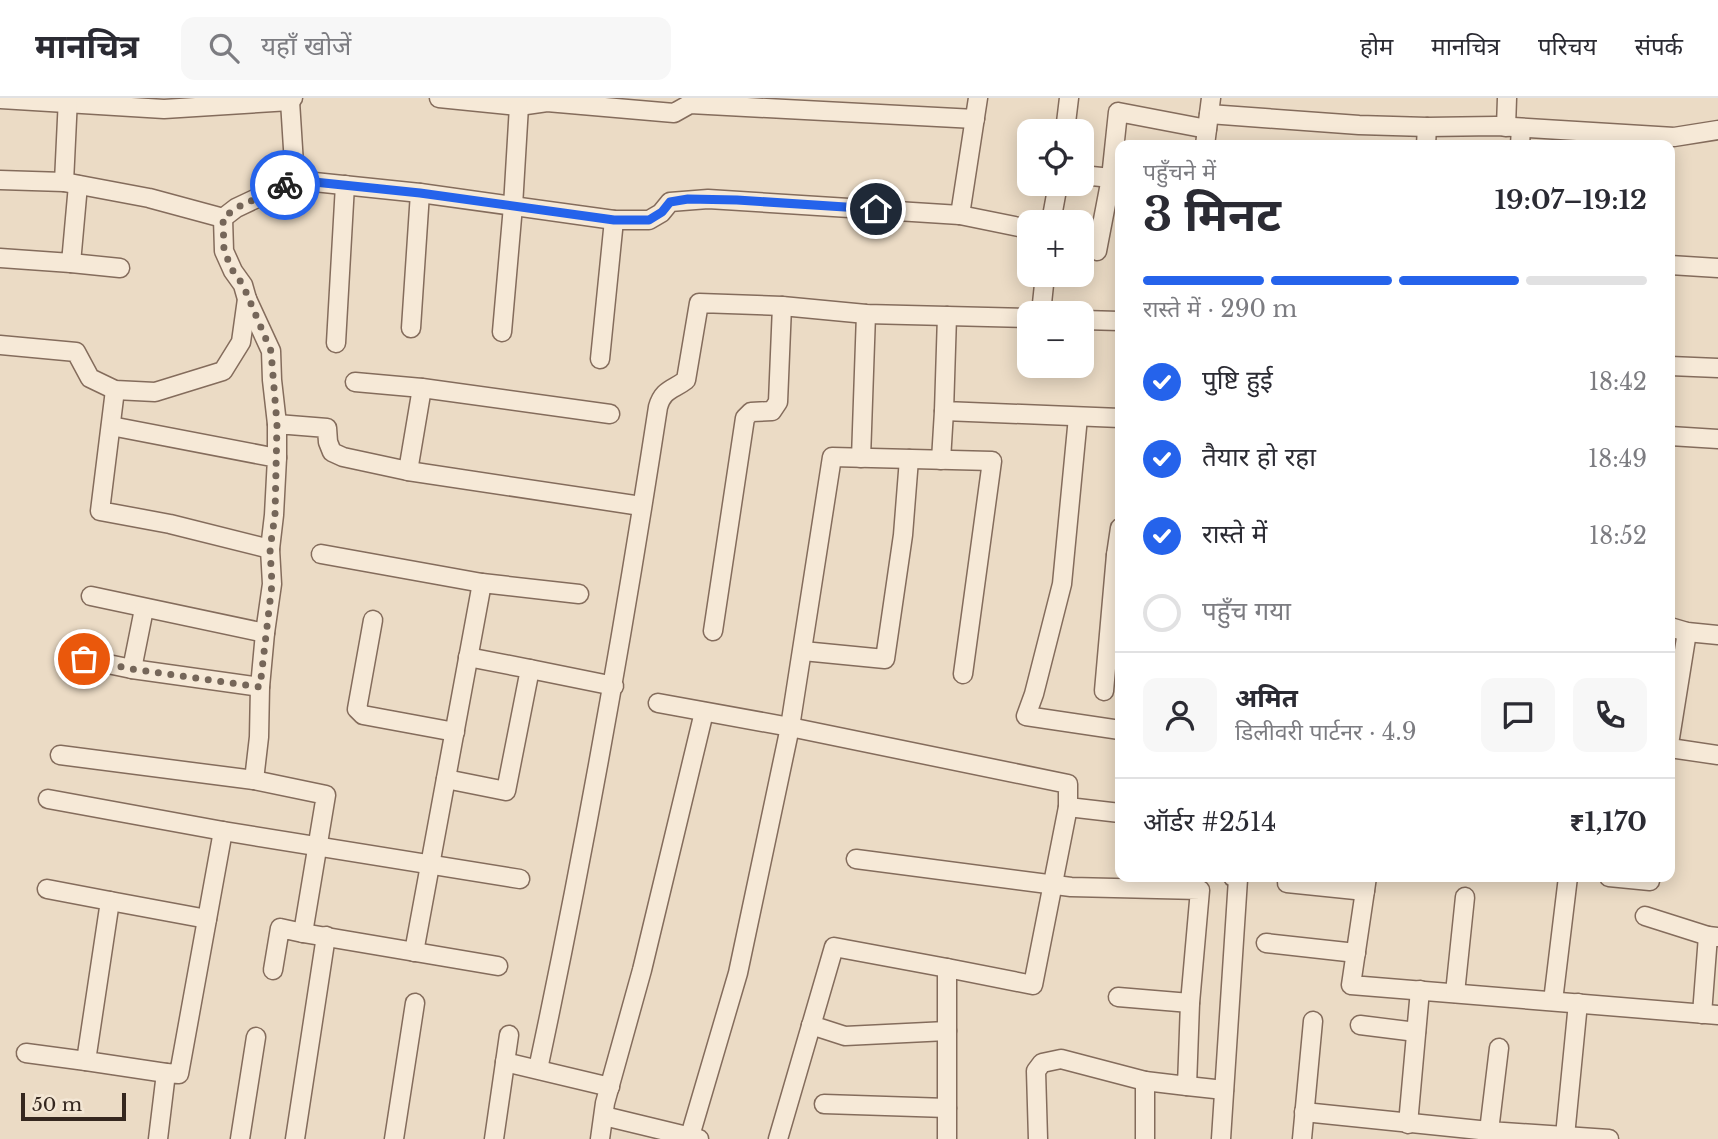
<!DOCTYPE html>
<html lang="hi">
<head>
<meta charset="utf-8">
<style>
	:root { --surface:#fff; --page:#f7f7f7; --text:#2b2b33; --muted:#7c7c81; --line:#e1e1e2; --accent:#2563eb }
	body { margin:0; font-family:"Libre Baskerville","Noto Sans Devanagari",serif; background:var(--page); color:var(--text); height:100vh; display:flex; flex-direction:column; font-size:26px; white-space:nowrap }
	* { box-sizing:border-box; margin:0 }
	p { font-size:23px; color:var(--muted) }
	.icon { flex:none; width:38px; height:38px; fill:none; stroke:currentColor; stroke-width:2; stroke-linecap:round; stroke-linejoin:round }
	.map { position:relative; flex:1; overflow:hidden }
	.sheet { position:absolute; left:1115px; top:42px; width:560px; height:742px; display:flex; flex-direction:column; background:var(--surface); border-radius:14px; box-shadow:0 4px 18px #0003 }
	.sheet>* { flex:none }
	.buttons { position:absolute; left:1017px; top:21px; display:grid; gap:14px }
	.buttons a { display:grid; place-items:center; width:77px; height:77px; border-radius:14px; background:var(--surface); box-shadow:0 4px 18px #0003; font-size:35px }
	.scale { position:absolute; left:21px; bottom:18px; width:105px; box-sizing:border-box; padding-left:7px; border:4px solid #35271f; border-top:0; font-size:19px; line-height:24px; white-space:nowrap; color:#35271f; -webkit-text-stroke:5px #f3e6d4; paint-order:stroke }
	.pin { position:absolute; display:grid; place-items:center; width:60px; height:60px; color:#fff; margin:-30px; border:4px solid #fff; border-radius:50%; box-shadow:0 2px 7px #0007 }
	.courier { position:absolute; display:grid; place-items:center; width:70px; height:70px; margin:-35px; border:5px solid #2563eb; border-radius:50%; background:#fff; color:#222; box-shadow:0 2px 9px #0007 }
	.summary em { font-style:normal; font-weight:700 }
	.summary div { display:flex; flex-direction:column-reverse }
	.summary { display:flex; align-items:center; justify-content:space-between; height:119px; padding:0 28px }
	h1 { font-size:46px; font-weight:700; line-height:52px }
	.bar { display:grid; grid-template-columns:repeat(4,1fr); gap:10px 7px; align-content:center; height:84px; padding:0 28px }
	.bar i { height:9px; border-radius:5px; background:var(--line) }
	.bar .active { background:var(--accent) }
	.bar p { grid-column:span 4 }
	.line { display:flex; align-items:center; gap:18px; padding:0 28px; border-top:2px solid var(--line) }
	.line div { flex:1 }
	.round { display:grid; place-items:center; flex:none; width:74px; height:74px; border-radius:14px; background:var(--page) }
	ol { padding:0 28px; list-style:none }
	li { display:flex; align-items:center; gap:21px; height:77px }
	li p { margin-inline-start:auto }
	li .icon { padding:7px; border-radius:50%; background:var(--accent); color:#fff; stroke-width:4 }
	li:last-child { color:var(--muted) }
	li i { width:38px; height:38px; border:4px solid var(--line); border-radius:50% }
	header { display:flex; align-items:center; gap:42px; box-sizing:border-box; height:98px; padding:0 35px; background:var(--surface); border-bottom:2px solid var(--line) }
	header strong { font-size:33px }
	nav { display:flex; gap:38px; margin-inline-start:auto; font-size:24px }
	.search { width:490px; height:63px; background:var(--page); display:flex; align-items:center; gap:18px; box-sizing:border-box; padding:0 24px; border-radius:14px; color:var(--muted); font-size:26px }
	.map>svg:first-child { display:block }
</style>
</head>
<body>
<header>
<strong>मानचित्र</strong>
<div class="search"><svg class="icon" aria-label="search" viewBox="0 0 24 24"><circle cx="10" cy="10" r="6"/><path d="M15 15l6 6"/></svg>यहाँ खोजें</div>
<nav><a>होम</a><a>मानचित्र</a><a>परिचय</a><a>संपर्क</a></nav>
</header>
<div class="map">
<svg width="1718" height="1041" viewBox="0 0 1718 1041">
	<rect width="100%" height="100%" fill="#ebdbc5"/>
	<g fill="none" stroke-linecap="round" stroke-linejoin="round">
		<g stroke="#846c5c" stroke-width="21">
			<g id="minor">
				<polyline points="439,0 519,8 547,4 674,15 690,6 975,21"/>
				<polyline points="0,1 164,11 290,3 293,0"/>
				<polyline points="290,3 295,82"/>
				<polyline points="1209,16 1359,27 1427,29 1496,28 1674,39 1718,32"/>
				<polyline points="1506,29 1507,0"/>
				<polyline points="1065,33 1069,0"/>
				<polyline points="1205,47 1211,0"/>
				<polyline points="1426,47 1427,29"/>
				<polyline points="1520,47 1521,30"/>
				<polyline points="1082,77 1111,80"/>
				<polyline points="0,82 64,84 68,0"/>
				<polyline points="64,84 149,100 223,120 236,110 295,82 420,95 614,122 649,122 661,115 670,104 708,101 960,117 1029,131"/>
				<polyline points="960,117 978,0"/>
				<polyline points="1051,124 1058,86"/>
				<polyline points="1097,153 1111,80 1118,14 1207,31"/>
				<polyline points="0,160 71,165 78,87"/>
				<polyline points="71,165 120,170"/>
				<polyline points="1670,167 1718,170"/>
				<polyline points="247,201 271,253 272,282 277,326"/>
				<polyline points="1041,215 1045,177"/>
				<polyline points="947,218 944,313 1120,320"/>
				<polyline points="1082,222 1120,223"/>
				<polyline points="411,230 420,95"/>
				<polyline points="502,234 513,108 519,8"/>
				<polyline points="336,245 345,87"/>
				<polyline points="0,247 76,254 90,280 115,292 155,294 223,273 241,244 247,201 243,187 233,173 224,153 223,120"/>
				<polyline points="600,261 614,122"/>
				<polyline points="1670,268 1718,270"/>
				<polyline points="355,284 422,290 610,316"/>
				<polyline points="115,292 100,413 170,426 270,451"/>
				<polyline points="1078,319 1062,486 1034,596 1026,618 1120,632"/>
				<polyline points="111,328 277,360 274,417 270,451 272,486 265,535 260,589 259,639 254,682"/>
				<polyline points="1670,338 1718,341"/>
				<polyline points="277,360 277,326 327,330 328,344 332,354 343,359 408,373 641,408"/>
				<polyline points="861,360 866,216"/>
				<polyline points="941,362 944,313"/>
				<polyline points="408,373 422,290"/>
				<polyline points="1120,430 1116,457 1120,457"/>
				<polyline points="321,456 482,485"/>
				<polyline points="91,498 265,535"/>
				<polyline points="373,522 357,611 363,617 455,634"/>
				<polyline points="1670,529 1687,534 1718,537"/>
				<polyline points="713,533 745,320 751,314 772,313 778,304 782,208"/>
				<polyline points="803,553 885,561 903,437 909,361"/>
				<polyline points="84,561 132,571 260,589"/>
				<polyline points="132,571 144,511"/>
				<polyline points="530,571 614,588"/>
				<polyline points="1104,593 1116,457"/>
				<polyline points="658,605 790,629 1068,686 1068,709 1120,715"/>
				<polyline points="1670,640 1687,534"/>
				<polyline points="1670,650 1718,657"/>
				<polyline points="60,657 254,682 326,697 303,835 498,868"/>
				<polyline points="446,681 506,693 530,571 468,559"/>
				<polyline points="48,701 223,733 520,781"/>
				<polyline points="856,761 1071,789 1200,792 1190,905 1187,988 1145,983"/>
				<polyline points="1367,779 1351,887 1718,917"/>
				<polyline points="1609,779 1650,783"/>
				<polyline points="1287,785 1365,793"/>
				<polyline points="47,791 110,803 86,963 166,975"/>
				<polyline points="110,803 207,821"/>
				<polyline points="1645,818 1708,838"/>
				<polyline points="1266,845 1356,855"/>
				<polyline points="414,854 482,485 579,496"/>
				<polyline points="947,870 1033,887 1068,709"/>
				<polyline points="273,872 280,830 303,835"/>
				<polyline points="1455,895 1465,799"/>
				<polyline points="1118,899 1190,905"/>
				<polyline points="1553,903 1568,779"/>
				<polyline points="1702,916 1708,838 1718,839"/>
				<polyline points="811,927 845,938 947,933"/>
				<polyline points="1360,927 1416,934"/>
				<polyline points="1499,950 1489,1033 1609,1041"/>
				<polyline points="26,955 86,963"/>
				<polyline points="505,964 610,989"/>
				<path d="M538 971C585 751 624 530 658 309 663 291 673 292 686 282L699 205 782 208 866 216 1029 220"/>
				<polyline points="1187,988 1224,992"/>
				<polyline points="824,1006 947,1010"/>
				<polyline points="1304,1014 1489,1033"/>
				<polyline points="604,1018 699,1041"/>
				<polyline points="1408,1026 1420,892"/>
				<polyline points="690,1038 738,875 790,629 832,359 992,363 963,576"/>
				<polyline points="1565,1038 1578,905"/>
				<polyline points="158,1041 166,975 179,976 223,733"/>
				<polyline points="240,1041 256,939"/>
				<polyline points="295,1041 326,838"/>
				<polyline points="394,1041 415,905"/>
				<polyline points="494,1041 509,937"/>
				<polyline points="600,1041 605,1005 642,872 704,614"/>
				<polyline points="778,1041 834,849 947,870 947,1041"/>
				<polyline points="1038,1041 1036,973 1042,965 1061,961 1145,983 1145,1041"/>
				<polyline points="1221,1041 1238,781 1233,779"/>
				<polyline points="1302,1041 1313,923"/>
			</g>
		</g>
		<use href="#minor" stroke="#f6e9d7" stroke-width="18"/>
	</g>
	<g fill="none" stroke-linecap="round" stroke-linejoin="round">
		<polyline stroke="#756659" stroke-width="7" stroke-dasharray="0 12.6" points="84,561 132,571 260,589 272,486 270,451 275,417 277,326 271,253 243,187 233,173 224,153 223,120 236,110 285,87"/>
		<polyline stroke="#2563eb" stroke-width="9" points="285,87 295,82 420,95 614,122 649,122 662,114 670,104 688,101 737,102 876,111"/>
	</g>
</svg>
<div class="buttons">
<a><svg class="icon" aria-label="locate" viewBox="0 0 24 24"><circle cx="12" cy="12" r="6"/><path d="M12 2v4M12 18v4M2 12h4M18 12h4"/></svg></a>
<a>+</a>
<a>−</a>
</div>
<div class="scale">50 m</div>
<div class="pin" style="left:84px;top:561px;background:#ea580c"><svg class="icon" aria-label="bag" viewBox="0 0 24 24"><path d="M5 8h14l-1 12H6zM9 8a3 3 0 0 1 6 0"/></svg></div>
<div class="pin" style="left:876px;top:111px;background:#1f2937"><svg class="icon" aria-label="home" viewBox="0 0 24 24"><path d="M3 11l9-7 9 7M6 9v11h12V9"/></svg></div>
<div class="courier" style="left:285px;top:87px"><svg class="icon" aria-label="bike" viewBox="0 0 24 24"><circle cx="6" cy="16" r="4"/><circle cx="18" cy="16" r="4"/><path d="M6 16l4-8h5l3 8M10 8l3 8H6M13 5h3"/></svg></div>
<section class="sheet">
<div class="summary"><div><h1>3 मिनट</h1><p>पहुँचने में</p></div><em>19:07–19:12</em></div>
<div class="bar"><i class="active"></i><i class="active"></i><i class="active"></i><i></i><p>रास्ते में · 290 m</p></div>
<ol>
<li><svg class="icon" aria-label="check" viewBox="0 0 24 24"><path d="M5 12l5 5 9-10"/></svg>पुष्टि हुई<p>18:42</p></li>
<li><svg class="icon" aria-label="check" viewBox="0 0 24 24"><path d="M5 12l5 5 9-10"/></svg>तैयार हो रहा<p>18:49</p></li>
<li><svg class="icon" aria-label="check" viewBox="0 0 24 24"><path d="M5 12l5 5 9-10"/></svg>रास्ते में<p>18:52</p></li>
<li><i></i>पहुँच गया</li>
</ol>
<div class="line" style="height:126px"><a class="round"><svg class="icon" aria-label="person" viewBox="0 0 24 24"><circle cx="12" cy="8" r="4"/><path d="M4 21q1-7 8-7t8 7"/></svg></a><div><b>अमित</b><p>डिलीवरी पार्टनर · 4.9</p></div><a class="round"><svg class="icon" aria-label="chat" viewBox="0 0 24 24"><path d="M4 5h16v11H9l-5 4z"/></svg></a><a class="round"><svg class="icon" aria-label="phone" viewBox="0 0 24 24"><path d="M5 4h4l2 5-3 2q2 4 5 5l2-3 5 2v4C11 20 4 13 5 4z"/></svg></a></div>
<div class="line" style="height:91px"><div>ऑर्डर #2514</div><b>₹1,170</b></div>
</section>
</div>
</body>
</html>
